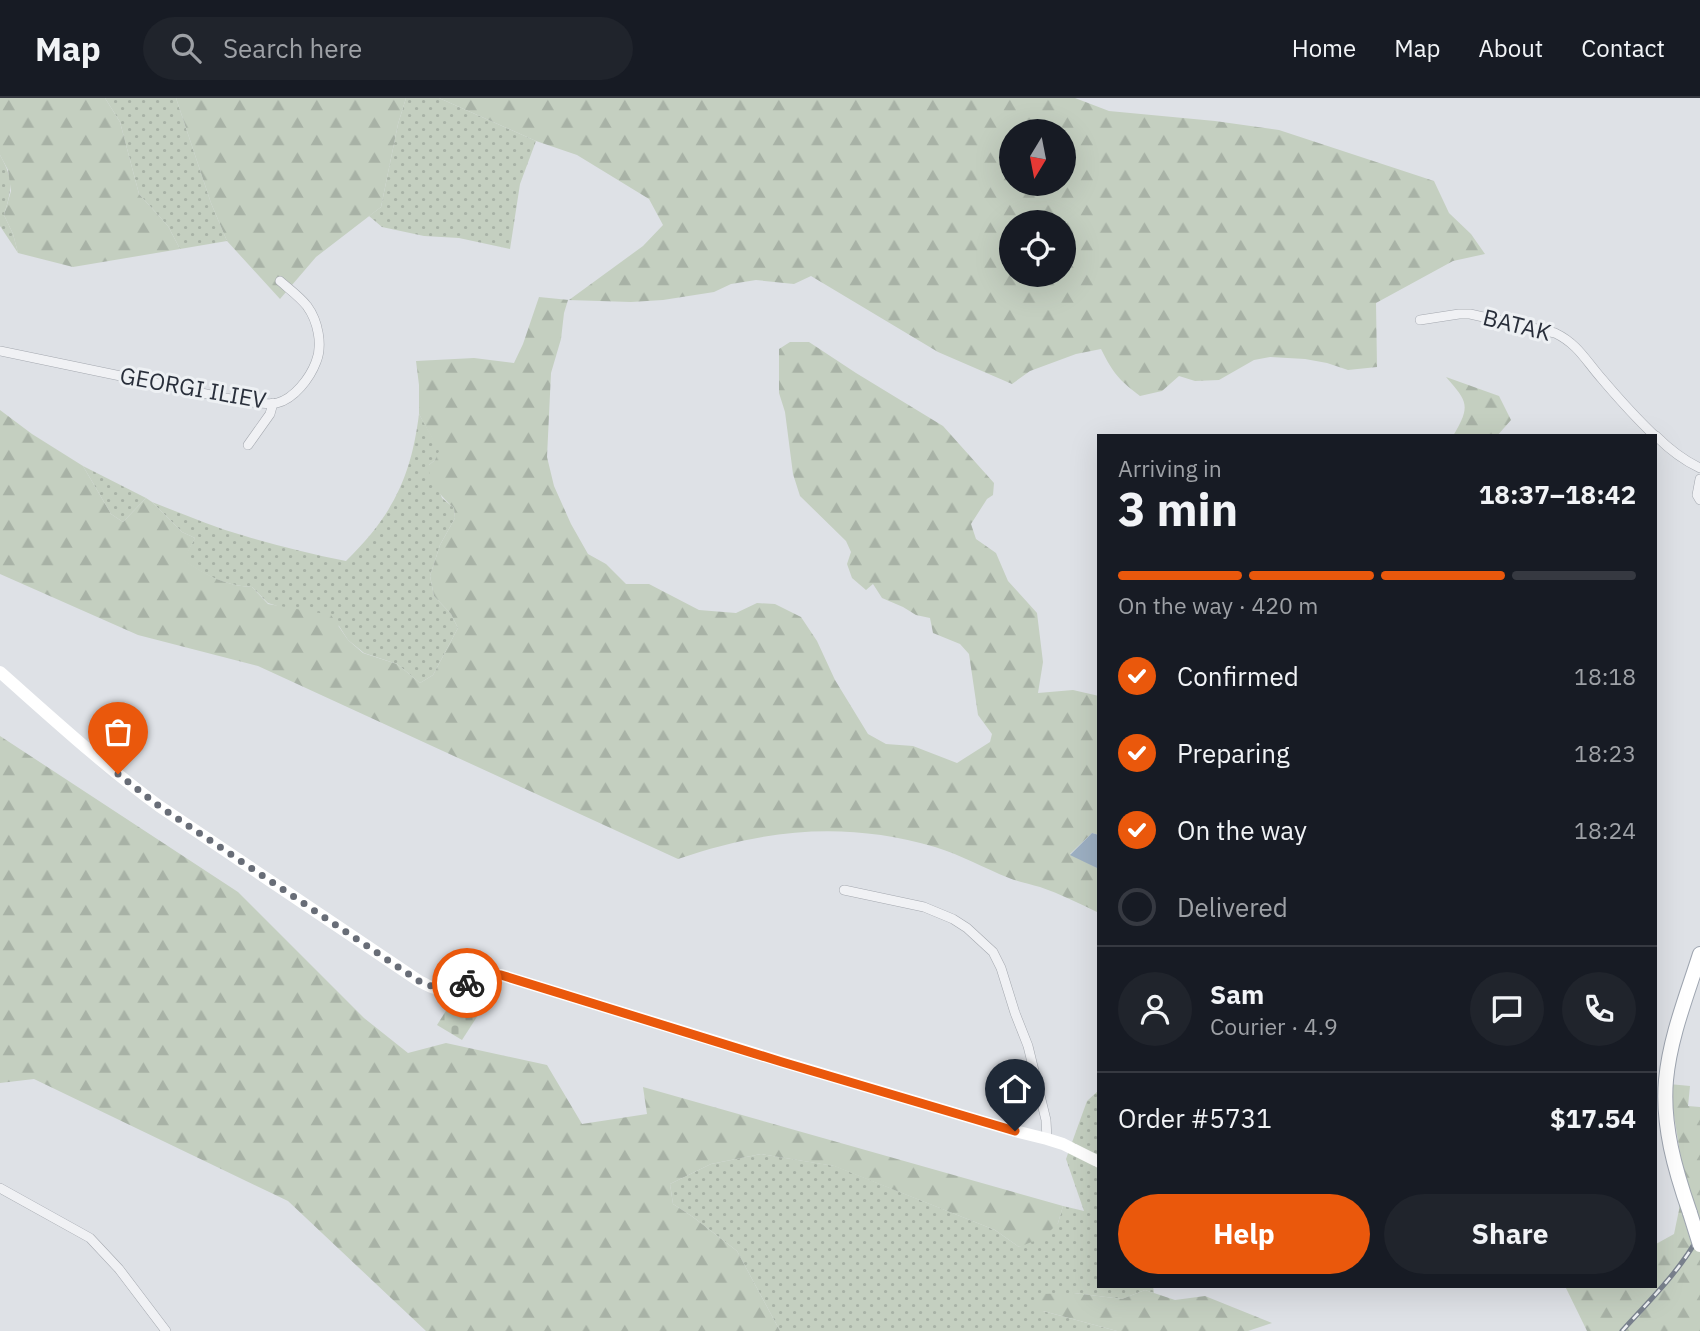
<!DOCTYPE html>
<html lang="en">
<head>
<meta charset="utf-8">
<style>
	:root { --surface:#171b24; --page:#20242c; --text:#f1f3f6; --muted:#9ea1a6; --line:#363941; --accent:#ea580c }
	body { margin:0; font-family:"IBM Plex Sans",sans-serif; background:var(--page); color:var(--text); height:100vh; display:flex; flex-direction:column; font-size:26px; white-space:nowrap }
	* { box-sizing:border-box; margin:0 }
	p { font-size:23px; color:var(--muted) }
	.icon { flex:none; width:38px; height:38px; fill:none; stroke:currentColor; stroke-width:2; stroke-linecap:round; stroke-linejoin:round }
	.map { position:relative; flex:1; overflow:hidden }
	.panel { position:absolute; left:1097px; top:336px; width:560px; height:854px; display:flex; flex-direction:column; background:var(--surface); border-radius:0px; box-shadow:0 7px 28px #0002 }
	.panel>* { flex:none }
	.needle { width:46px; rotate:190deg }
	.fabs { position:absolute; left:999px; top:21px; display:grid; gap:14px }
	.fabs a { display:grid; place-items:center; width:77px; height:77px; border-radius:50%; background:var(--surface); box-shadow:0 7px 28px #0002; font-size:35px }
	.pin { position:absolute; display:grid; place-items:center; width:60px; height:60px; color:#fff; margin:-72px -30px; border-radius:50% 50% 50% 0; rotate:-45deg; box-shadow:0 0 7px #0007 }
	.pin .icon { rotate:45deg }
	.courier { position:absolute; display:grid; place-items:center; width:70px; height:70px; margin:-35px; border:5px solid #ea580c; border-radius:50%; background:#fff; color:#222; box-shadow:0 2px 9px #0007 }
	.head em { font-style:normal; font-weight:800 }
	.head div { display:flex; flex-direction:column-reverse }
	.head { display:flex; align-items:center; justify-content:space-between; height:119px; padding:0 21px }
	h1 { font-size:46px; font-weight:800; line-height:52px }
	.bar { display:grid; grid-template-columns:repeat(4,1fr); gap:10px 7px; align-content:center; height:84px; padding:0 21px }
	.bar i { height:9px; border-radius:5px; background:var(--line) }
	.bar .on { background:var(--accent) }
	.bar p { grid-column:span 4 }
	.line { display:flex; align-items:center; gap:18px; padding:0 21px; border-top:2px solid var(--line) }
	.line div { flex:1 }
	.round { display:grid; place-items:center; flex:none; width:74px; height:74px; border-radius:37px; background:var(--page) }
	ol { padding:0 21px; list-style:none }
	li { display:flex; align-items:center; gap:21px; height:77px }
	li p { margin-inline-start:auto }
	li .icon { padding:7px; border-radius:50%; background:var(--accent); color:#fff; stroke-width:4 }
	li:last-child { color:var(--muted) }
	li i { width:38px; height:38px; border:4px solid var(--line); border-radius:50% }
	.primary-button { display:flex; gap:14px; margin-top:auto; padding:14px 21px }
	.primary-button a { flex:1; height:80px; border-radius:42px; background:var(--accent); color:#fff; font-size:28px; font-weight:800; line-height:80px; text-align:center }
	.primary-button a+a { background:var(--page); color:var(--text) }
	header { display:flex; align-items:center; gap:42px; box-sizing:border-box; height:98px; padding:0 35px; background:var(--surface); border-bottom:2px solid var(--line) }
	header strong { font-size:33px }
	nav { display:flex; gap:38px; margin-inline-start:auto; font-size:24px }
	.search { width:490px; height:63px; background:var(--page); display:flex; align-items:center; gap:18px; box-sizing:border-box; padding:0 24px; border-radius:38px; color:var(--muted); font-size:26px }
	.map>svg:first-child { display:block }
</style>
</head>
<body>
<header>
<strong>Map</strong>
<div class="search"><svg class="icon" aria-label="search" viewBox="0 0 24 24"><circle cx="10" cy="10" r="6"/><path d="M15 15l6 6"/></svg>Search here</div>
<nav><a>Home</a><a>Map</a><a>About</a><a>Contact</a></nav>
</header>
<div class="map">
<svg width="1700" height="1233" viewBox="0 0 1700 1233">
	<defs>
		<pattern id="grass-dots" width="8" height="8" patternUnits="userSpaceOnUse" patternTransform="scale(1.75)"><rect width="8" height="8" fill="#c4cfc0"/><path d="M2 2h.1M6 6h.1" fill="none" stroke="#a8b2a6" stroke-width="1.8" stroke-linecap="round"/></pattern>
		<pattern id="forest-firs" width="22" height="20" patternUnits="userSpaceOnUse" patternTransform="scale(1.75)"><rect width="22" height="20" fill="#c4cfc0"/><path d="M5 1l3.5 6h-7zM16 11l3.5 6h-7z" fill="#a8b2a6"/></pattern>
		<pattern id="cemetery-stones" width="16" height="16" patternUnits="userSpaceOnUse" patternTransform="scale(1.75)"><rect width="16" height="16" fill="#c4cfc0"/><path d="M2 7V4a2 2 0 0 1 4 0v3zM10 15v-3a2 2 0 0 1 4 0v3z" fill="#a8b2a6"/></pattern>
	</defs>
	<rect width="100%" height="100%" fill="#dee1e6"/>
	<g fill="url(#grass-dots)">
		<polygon points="105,0 176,0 211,105 227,143 180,151 168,128 139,96 120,24"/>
		<polygon points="406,0 439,0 536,43 520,86 510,151 459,140 424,138 382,129 369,118 381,109 398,26"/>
		<path d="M0 57C14 82 12 91 4 117L13 136 18 155 0 128Z"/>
		<path d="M419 316 440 353 435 362 429 367 442 400 454 410 455 420 440 447 430 478 434 498 451 516 458 530 433 577 420 585 397 566 364 555 348 542 339 528 268 505 252 489C223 487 207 478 183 462L195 440 182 434 152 404C183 416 213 429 245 438 278 448 312 456 346 463 392 418 411 380 419 316Z"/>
		<polygon points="83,368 146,400 123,424 111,416"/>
		<polygon points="1099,992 1099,1188 1153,1188 1154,1195 1145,1192 1122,1201 1074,1195 1043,1213 1117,1233 780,1233 737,1153 693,1119 673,1106 670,1086 711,1066 761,1056 835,1068 995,1132 1019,1149 1058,1125 1063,1108 1084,1113 1066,1061 1087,1003"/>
	</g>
	<g fill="url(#forest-firs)" fill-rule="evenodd">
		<polygon points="0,0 105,0 120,24 139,96 168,128 180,151 73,169 18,155 13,136 4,117 11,93 8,72 0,57"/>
		<polygon points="176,0 406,0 398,26 381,109 316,159 280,201 227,143 211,105"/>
		<path d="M439 0H1075L1109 13 1215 23 1279 32 1434 83 1449 115 1471 136 1485 156 1453 163 1376 205 1377 269 1348 272 1327 265 1305 261 1270 259 1254 262 1219 282 1195 283 1179 278 1162 293 1140 298C1119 282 1113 275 1101 251L1076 256 1030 273 1012 286 938 254 811 178 794 186 756 182 731 186 714 194 663 202 631 204 568 202 564 215 561 241 551 275 547 359 554 388 571 426 588 456 606 466 626 486H649L699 512 736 515 757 505 775 506 801 519 817 543 835 582 868 636 886 646 913 648 957 665 990 644 992 636 978 617 969 556 960 546 933 535 930 520 916 517 903 509 882 500 873 486 866 492 852 480 847 466 851 454 846 443 800 398 793 376 785 314 779 295V251L790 244H809L856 275 943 328 994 385 993 397 987 401 971 426 976 441 996 455 1008 483 1037 515 1043 564 1038 595 1073 592 1099 598V737L1092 735 1070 756 1099 771V815C1079 805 1060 796 1040 789 1030 786 1019 784 1009 780 984 770 961 757 935 749 846 723 765 731 678 761L258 568 138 537 0 476V312L32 336 83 368 111 416 123 424 146 400 152 404 182 434 195 440 184 462C208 478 223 487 252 489L268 506 331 517 348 542 363 555 397 566 420 585 433 577 458 530 451 516 434 498 430 478 440 447 455 420 454 410C442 399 427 384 429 367L435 362 439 353 419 316V287L416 263 474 260 514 265 523 246 539 199 569 202 643 148 663 127 649 101 577 57 536 43ZM1012 33H1064V86H1012ZM1012 124H1064V177H1012Z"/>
		<path d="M1446 279 1499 298 1511 322 1497 338H1453C1471 308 1468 304 1446 279Z"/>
		<polygon points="0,638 238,794 364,920 408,955 446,945 547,967 582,1026 647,1016 643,989 1063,1108 1058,1125 1044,1139 1019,1149 995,1132 834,1068 761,1056 711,1066 670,1086 673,1106 693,1119 737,1153 780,1233 426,1233 288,1103 34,981 0,985"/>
		<polygon points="1669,986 1690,988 1688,1008 1700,1009 1700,1233 1587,1233 1565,1188 1656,1188 1656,1146 1674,1136 1679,1112 1681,1061"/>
		<polygon points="1145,1192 1175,1202 1205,1198 1272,1225 1248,1233 1117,1233 1043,1213 1032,1204 1042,1196 1074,1195 1122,1201"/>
	</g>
	<polygon fill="url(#cemetery-stones)" points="454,900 482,911 462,942 437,927"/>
	<polygon fill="#9cafc2" points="1092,735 1099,737 1099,771 1070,757"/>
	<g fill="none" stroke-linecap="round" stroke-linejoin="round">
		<g stroke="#a4a8af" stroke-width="10">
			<g id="street">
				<path d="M1420 222 1459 216H1470L1555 235C1578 246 1586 263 1602 281 1619 301 1636 320 1655 338"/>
				<path d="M0 253C64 266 129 280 193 293 211 297 261 309 277 305 294 301 310 280 316 264 323 247 318 223 307 208 300 199 289 191 280 183"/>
				<path d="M1656 338C1669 351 1683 362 1700 370"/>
				<polyline points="248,347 270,316 273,305"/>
				<polyline points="1700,381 1697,397 1700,402"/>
				<polyline points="844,792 924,809 953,821 967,830 993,854 1001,870 1015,915 1028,948 1046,1022 1047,1041"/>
				<polyline points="0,1090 90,1140 119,1171 166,1233"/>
			</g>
		</g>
		<g stroke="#9ea5b0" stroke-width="16">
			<path id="primary" d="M1690 1115C1675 1072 1662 1027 1666 982 1670 939 1687 897 1700 856"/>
		</g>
		<use href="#street" stroke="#f0f1f4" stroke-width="9"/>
		<path stroke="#fff" stroke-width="12" d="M0 574C52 620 103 667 159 708L419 883C424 885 429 889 435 890 457 897 478 875 501 877L783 964 1015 1033 1047 1041 1063 1046 1099 1064"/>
		<use href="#primary" stroke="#fff" stroke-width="14"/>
		<g stroke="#79818d" stroke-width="5">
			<path id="rail" d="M1622 1233C1650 1202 1680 1173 1700 1136"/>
		</g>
		<use href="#rail" stroke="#edf0f3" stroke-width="2.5" stroke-dasharray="8" stroke-linecap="butt"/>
		<g stroke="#9ea5b0" stroke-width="16" stroke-linecap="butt">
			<polyline id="primary-bridge" points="1690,1115 1700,1147"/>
		</g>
		<use href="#primary-bridge" stroke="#fff" stroke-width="14"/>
	</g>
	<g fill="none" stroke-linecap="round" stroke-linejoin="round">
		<path stroke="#686d77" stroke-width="7" stroke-dasharray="0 12.6" d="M118 676 159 708 419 883C439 892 446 893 467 885"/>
		<polyline stroke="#ea580c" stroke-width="9" points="467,885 491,876 501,877 782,964 1015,1033"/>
	</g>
	<g text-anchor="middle" stroke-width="6" stroke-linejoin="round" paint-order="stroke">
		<g font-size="23" fill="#292f3b" stroke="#edf0f3">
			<text transform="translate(1517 227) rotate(14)" y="8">BATAK</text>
			<text transform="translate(193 290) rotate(10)" y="8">GEORGI ILIEV</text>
		</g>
	</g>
</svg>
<div class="fabs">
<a><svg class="needle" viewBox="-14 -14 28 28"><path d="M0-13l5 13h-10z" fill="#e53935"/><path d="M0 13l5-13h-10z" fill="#9ea1a6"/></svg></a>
<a><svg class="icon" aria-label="locate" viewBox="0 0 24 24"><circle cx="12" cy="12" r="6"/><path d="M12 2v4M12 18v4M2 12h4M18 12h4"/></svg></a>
</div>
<div class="pin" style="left:118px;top:676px;background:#ea580c"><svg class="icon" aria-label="bag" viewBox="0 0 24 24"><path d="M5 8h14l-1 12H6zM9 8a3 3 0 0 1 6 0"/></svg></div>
<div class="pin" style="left:1015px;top:1033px;background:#1f2937"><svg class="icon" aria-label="home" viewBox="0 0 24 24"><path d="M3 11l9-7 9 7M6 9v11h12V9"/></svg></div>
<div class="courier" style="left:467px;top:885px"><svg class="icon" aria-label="bike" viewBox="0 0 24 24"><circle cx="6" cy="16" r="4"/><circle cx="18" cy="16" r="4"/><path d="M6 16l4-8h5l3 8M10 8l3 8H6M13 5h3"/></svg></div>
<section class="panel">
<div class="head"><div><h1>3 min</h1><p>Arriving in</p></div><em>18:37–18:42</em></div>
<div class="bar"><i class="on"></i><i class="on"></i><i class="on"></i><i></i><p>On the way · 420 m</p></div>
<ol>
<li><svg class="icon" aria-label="check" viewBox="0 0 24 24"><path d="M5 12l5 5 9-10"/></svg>Confirmed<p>18:18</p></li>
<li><svg class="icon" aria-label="check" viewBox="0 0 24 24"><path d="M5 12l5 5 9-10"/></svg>Preparing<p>18:23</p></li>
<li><svg class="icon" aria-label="check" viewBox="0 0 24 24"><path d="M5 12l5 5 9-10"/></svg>On the way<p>18:24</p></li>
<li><i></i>Delivered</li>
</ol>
<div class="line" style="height:126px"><a class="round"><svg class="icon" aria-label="person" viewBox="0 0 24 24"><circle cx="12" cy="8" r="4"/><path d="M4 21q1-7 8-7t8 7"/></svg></a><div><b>Sam</b><p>Courier · 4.9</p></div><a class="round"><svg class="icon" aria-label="chat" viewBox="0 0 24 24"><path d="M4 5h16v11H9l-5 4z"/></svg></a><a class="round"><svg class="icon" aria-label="phone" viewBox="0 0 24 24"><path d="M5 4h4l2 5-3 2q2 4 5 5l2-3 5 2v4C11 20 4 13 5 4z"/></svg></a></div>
<div class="line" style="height:91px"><div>Order #5731</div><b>$17.54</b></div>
<div class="primary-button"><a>Help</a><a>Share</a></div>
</section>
</div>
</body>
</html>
